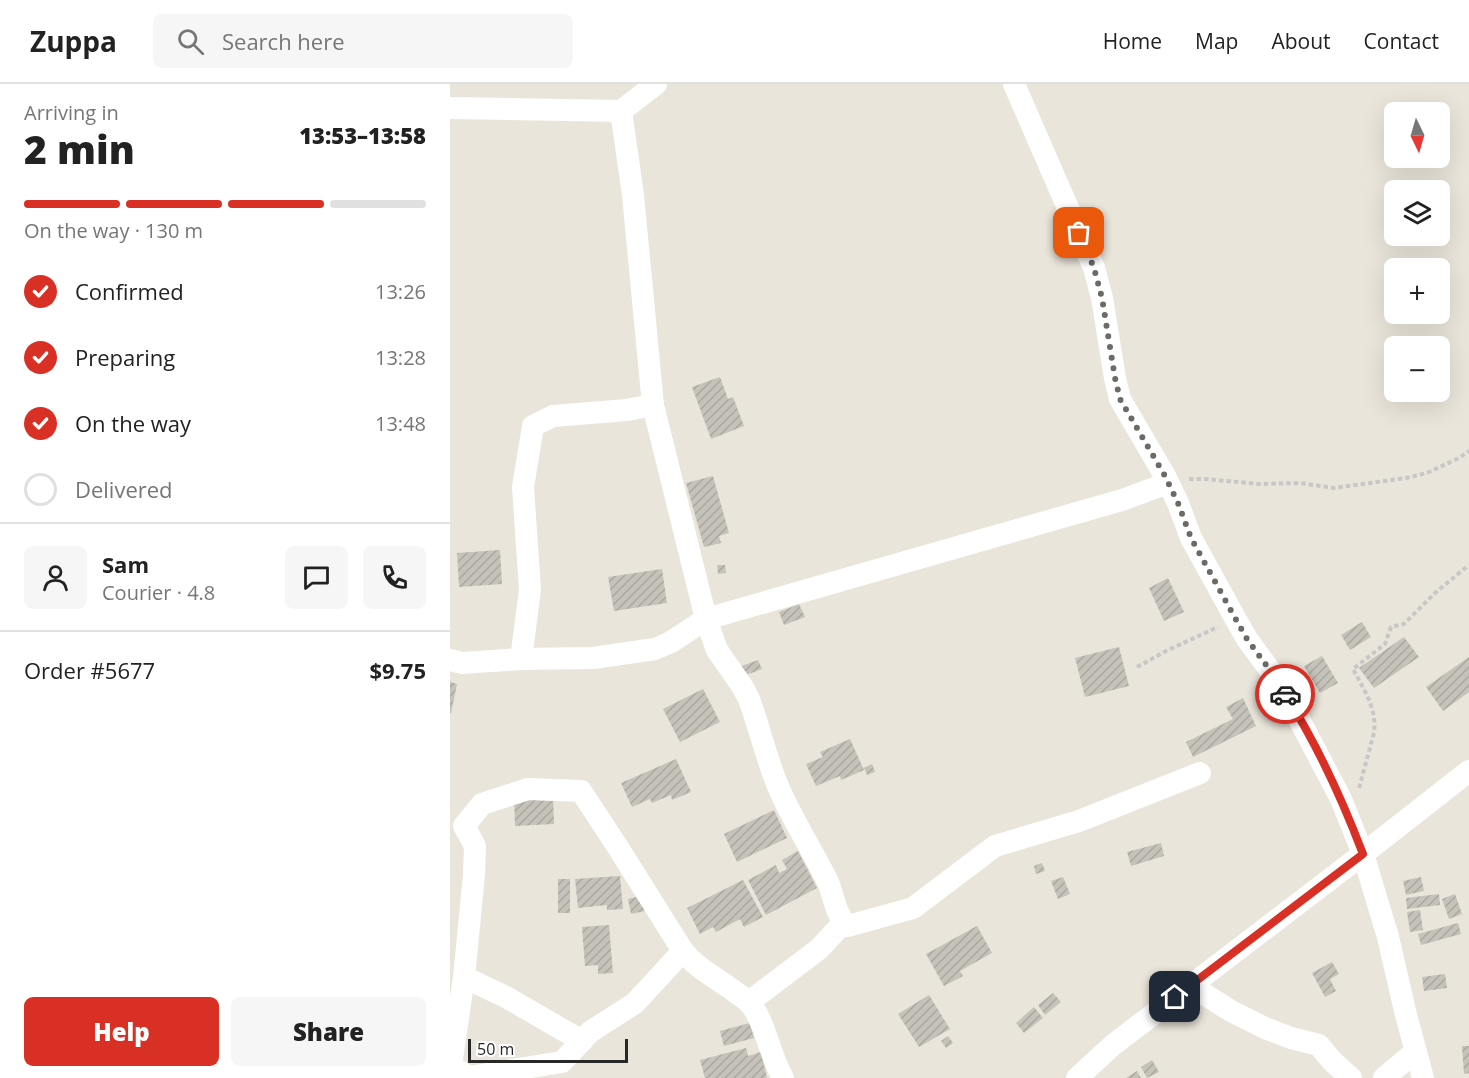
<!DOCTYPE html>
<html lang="en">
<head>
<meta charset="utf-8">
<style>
	:root { --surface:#fff; --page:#f6f6f6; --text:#222; --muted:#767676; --line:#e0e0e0; --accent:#d93025 }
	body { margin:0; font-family:"Open Sans",sans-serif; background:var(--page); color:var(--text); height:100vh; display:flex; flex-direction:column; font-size:22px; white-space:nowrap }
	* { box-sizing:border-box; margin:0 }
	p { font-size:20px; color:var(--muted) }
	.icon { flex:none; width:33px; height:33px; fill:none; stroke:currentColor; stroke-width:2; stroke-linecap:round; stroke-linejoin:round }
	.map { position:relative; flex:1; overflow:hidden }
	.panel { display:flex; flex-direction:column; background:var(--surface); width:450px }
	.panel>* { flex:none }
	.needle { width:39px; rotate:175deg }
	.buttons { position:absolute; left:934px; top:18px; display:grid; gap:12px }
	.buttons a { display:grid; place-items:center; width:66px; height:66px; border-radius:9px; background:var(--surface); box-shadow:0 6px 24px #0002; font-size:30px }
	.scale { position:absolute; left:18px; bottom:15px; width:160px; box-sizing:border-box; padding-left:6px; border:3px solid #282828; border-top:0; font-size:16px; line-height:21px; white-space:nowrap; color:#282828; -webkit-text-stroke:4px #fff; paint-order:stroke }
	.pin { position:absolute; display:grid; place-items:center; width:51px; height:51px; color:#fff; margin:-26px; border-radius:12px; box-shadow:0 3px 9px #0006 }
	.courier { position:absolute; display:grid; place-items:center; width:60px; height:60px; margin:-30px; border:4px solid #d93025; border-radius:50%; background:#fff; color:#222; box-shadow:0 2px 8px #0007 }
	.overview em { font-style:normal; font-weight:800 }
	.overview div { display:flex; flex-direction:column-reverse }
	.overview { display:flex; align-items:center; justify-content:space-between; height:102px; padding:0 24px }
	h1 { font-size:39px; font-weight:800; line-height:45px }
	.bar { display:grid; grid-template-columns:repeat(4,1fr); gap:9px 6px; align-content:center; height:72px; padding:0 24px }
	.bar i { height:8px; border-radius:4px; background:var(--line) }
	.bar .selected { background:var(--accent) }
	.bar p { grid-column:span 4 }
	.line { display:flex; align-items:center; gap:15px; padding:0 24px; border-top:2px solid var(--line) }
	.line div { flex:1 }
	.round { display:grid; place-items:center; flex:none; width:63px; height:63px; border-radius:9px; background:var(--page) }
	ol { padding:0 24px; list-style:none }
	li { display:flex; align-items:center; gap:18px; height:66px }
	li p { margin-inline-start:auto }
	li .icon { padding:6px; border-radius:50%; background:var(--accent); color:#fff; stroke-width:4 }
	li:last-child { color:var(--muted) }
	li i { width:33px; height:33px; border:3px solid var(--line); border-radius:50% }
	.action { display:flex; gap:12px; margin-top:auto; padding:12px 24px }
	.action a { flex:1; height:69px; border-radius:9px; background:var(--accent); color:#fff; font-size:24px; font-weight:800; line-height:69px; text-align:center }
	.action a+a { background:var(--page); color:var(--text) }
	header { display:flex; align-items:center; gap:36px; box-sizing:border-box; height:84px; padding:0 30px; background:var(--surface); border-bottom:2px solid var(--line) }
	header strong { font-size:28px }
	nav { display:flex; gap:33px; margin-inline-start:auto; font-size:21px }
	.search { width:420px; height:54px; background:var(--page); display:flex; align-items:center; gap:15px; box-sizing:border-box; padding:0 21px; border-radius:9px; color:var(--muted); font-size:22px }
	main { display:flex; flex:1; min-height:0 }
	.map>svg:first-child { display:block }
</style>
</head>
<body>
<header>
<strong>Zuppa</strong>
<div class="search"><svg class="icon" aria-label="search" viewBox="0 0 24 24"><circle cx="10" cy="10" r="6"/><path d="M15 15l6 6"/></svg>Search here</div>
<nav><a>Home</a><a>Map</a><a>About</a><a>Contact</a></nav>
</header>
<main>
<section class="panel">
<div class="overview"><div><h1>2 min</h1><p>Arriving in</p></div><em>13:53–13:58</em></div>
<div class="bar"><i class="selected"></i><i class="selected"></i><i class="selected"></i><i></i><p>On the way · 130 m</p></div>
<ol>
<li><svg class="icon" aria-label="check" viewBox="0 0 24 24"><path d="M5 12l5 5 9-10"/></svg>Confirmed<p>13:26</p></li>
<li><svg class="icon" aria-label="check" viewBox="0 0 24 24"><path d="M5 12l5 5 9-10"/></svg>Preparing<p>13:28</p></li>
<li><svg class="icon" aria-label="check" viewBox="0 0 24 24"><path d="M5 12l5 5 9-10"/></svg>On the way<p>13:48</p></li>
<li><i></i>Delivered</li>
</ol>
<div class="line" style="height:108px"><a class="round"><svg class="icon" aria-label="person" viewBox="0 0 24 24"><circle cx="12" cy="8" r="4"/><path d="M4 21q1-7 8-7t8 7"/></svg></a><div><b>Sam</b><p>Courier · 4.8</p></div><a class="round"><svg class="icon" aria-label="chat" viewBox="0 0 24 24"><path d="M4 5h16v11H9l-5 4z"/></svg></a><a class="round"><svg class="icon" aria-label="phone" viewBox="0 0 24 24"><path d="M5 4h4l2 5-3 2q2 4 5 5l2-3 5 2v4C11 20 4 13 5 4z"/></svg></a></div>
<div class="line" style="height:78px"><div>Order #5677</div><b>$9.75</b></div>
<div class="action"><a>Help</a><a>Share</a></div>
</section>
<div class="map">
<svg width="1019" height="994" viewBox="0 0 1019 994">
	<defs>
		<pattern id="building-hatch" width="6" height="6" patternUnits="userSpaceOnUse" patternTransform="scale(1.5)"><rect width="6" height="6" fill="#c5c2ba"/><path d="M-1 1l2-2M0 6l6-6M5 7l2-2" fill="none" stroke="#a9a7a0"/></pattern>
	</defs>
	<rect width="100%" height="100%" fill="#eae5da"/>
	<g fill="url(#building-hatch)">
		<polygon points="270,293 278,315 283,313 294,342 261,355 242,303"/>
		<polygon points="263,392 279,449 269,452 271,459 254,463 236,399"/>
		<polygon points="50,466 52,500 9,503 7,469"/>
		<polygon points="267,481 275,481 276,489 268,490"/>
		<polygon points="212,485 217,519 164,527 158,493"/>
		<polygon points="718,494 734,528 714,537 699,504"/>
		<polygon points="349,520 355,533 334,541 329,528"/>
		<polygon points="912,538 921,553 900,566 891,551"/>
		<polygon points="954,553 969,573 924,604 909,584"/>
		<polygon points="669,563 679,602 635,613 625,574"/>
		<polygon points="872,572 888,599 870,609 854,582"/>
		<polygon points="1019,573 1019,608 993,627 976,603"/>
		<polygon points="308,576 312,585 293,592 289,583"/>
		<polygon points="0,598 7,600 1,629 0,629"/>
		<polygon points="253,605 270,638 230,658 213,625"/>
		<polygon points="793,614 806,642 743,673 736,658 783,635 776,623"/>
		<polygon points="400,655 414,686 391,696 390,692 366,702 356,680 373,673 370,668"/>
		<polygon points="226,675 241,708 222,716 221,711 202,719 200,715 182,723 171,699"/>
		<polygon points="422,680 425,688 417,691 414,684"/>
		<polygon points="103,711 104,740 65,742 64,712"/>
		<polygon points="324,726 337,754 287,778 274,750"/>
		<polygon points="711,759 714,772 681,782 677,768"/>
		<polygon points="348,767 367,804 316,831 298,796 326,781 329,789 337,785 332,776"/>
		<polygon points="592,779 595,787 586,790 584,782"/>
		<polygon points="170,792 173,825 157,826 157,821 128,824 125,795"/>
		<polygon points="613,793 620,810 608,815 601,797"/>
		<polygon points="971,793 974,807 956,811 953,797"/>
		<rect x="108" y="795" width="12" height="34"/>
		<polygon points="293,796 313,833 294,843 290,835 266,848 263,843 250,850 237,824"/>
		<polygon points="989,810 990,821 957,825 956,814"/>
		<polygon points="1005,810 1012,830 999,835 992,815"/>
		<polygon points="191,812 195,827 181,830 178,815"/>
		<polygon points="970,826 973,846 960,848 957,828"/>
		<polygon points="1008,839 1011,850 971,861 968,850"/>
		<polygon points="159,841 163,889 148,890 148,881 135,882 132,843"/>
		<polygon points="527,842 542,869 510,887 513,892 494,902 476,870"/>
		<polygon points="882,878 889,890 880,895 886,907 875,913 862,889"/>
		<polygon points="995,890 997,904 974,907 972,893"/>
		<polygon points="603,909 611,918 595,931 588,921"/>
		<polygon points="479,911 500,945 469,963 448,930"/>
		<polygon points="584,923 593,934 574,949 566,939"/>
		<polygon points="300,939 304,954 274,962 270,947"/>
		<polygon points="498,952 503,959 496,964 491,957"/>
		<polygon points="1012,962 1019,962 1019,989 1014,990"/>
		<polygon points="296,964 298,972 311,968 317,994 255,994 250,976"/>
		<polygon points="702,976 709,988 697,994 691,983"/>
		<polygon points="687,987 691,994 676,994"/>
	</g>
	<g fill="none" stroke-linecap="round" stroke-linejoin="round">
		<g stroke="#c7c7c7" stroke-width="4" stroke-dasharray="4.5 3" stroke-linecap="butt">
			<polyline points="739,395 755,395 810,400 850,399 884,404 956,394 977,389 1009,374 1019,367"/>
			<polyline points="687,583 716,567 768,543"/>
			<path d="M909 704 924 649C927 624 914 606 903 585L935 560 941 543 954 540 985 509 1019 481"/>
		</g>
		<g stroke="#fff" stroke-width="22">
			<polyline points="564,0 644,184 652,214 665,294 670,315 715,392 728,419 741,454 784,532 797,555 819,585 839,616 891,715 913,770 938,853 956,931 973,994"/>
			<polyline points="0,24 171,27 206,0"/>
			<path d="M171 27 183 111 203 321 256 535 267 566 292 602 299 615C310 645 317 678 330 707 344 738 362 766 377 796 384 810 385 832 398 842L463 824 545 762 629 737 750 689"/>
			<polyline points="71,575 80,506 73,403 83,342 103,332 177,326 203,321"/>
			<polyline points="0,576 12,579 71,575 143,574 205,565 221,558 256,535 672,416 718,399"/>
			<polyline points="14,893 1,982 19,993 112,978 140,948 185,919 233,867"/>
			<polyline points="740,901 781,927 815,944 841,954 869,961 882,977 901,994"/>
			<polyline points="299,918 369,865 394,838"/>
			<path d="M132 957 56 913 14 893 24 791 25 762 14 742 32 720 78 705 131 707 169 765 233 867C248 886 269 895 288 910 293 913 298 917 302 922 316 941 320 972 333 994"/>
			<polyline points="627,994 663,961 913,770 1019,687"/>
			<polyline points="934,994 965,968"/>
		</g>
	</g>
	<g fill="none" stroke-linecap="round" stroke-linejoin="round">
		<polyline stroke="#6c6a66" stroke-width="6" stroke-dasharray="0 10.8" points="629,149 644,184 652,214 665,294 670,315 715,392 728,419 741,454 784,532 797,555 819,585 835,610"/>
		<path stroke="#d93025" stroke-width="8" d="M725 913 913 770C892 715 867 660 835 610"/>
	</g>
</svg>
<div class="buttons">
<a><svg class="needle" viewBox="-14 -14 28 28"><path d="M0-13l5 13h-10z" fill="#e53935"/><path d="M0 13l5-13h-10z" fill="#767676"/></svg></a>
<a><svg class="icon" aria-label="layers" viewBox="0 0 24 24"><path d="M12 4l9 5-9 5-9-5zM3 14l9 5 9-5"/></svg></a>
<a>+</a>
<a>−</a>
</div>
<div class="scale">50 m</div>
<div class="pin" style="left:629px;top:149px;background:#ea580c"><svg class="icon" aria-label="bag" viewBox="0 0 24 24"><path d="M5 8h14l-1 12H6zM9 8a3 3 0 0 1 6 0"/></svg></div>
<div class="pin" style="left:725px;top:913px;background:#1f2937"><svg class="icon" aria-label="home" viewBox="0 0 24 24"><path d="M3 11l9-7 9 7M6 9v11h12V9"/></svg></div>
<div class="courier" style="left:835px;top:610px"><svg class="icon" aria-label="car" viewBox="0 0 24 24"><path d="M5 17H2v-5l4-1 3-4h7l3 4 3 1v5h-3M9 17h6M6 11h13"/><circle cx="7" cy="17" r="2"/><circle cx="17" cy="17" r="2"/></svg></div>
</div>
</main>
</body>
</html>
